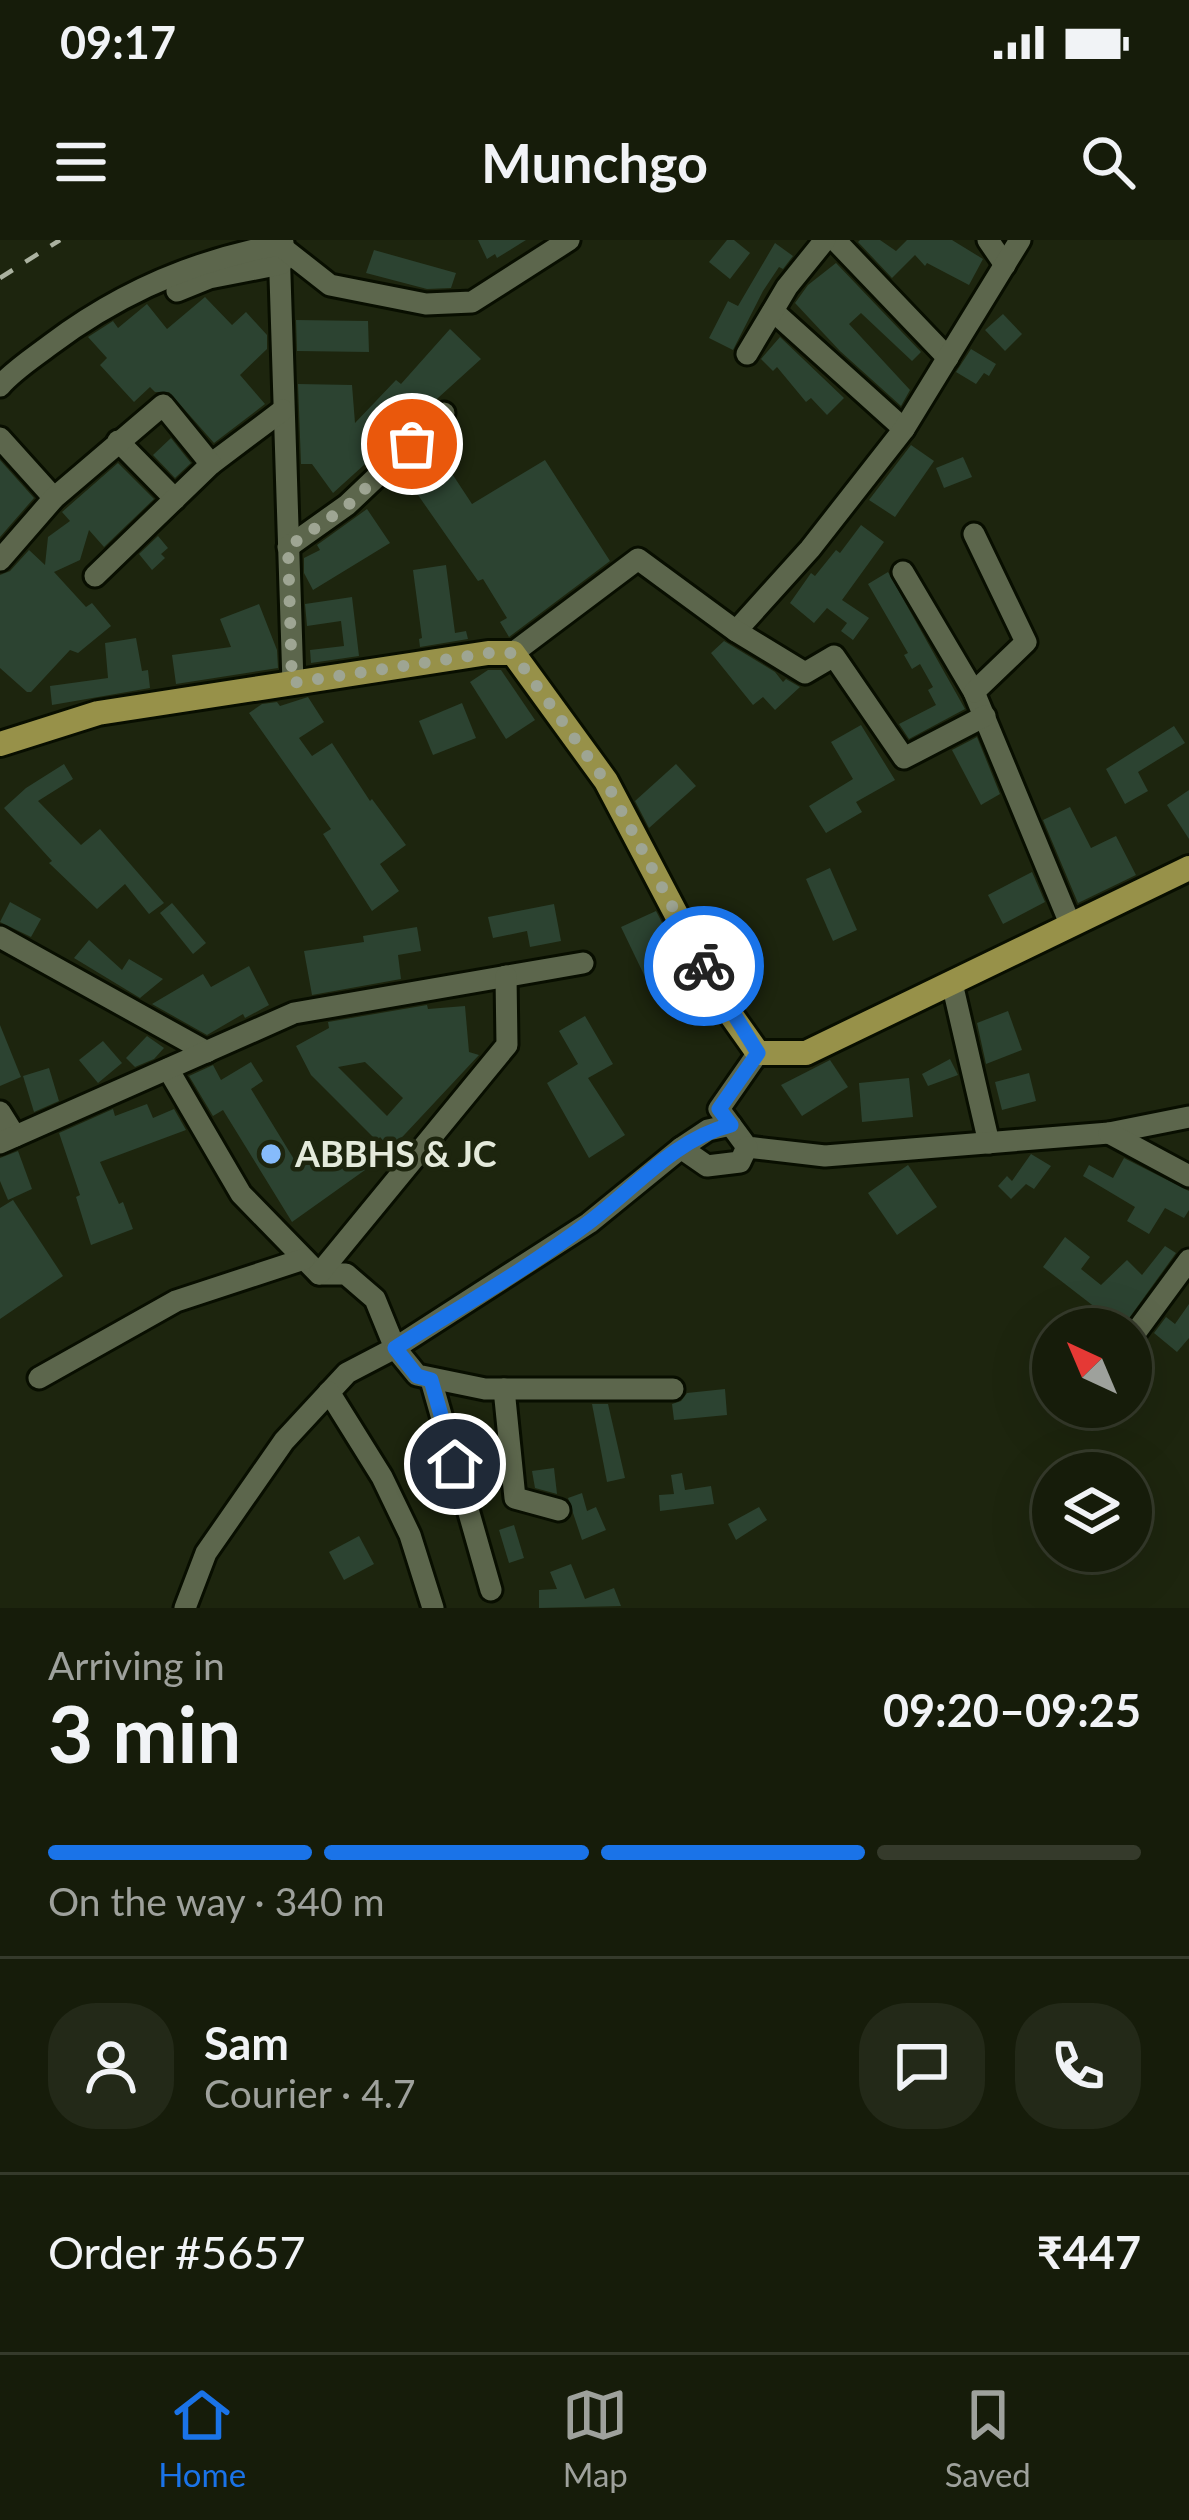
<!DOCTYPE html>
<html lang="en">
<head>
<meta charset="utf-8">
<style>
	:root { --surface:#161c0a; --page:#232918; --text:#f1f3f6; --muted:#9ea19c; --line:#353a2b; --accent:#1a73e8 }
	body { margin:0; font-family:Lato,sans-serif; background:var(--page); color:var(--text); height:100vh; display:flex; flex-direction:column; font-size:45px; white-space:nowrap }
	* { box-sizing:border-box; margin:0 }
	p { font-size:39px; color:var(--muted) }
	.icon { flex:none; width:66px; height:66px; fill:none; stroke:currentColor; stroke-width:2; stroke-linecap:round; stroke-linejoin:round }
	.map { position:relative; height:1368px; overflow:hidden }
	.sheet { display:flex; flex-direction:column; background:var(--surface); flex:1 }
	.sheet>* { flex:none }
	.needle { width:78px; rotate:316deg }
	.tools { position:absolute; left:1032px; top:1068px; display:grid; gap:24px }
	.tools a { display:grid; place-items:center; width:120px; height:120px; border-radius:50%; background:var(--surface); box-shadow:0 12px 48px #0002,0 0 0 3px var(--line); font-size:60px }
	.pin { position:absolute; display:grid; place-items:center; width:102px; height:102px; color:#fff; margin:-51px; border:6px solid #fff; border-radius:50%; box-shadow:0 3px 12px #0007 }
	.courier { position:absolute; display:grid; place-items:center; width:120px; height:120px; margin:-60px; border:9px solid #1a73e8; border-radius:50%; background:#fff; color:#222; box-shadow:0 3px 15px #0007 }
	.head em { font-style:normal; font-weight:700 }
	.head div { display:flex; flex-direction:column-reverse }
	.head { display:flex; align-items:center; justify-content:space-between; height:204px; padding:0 48px }
	h1 { font-size:78px; font-weight:700; line-height:90px }
	.bar { display:grid; grid-template-columns:repeat(4,1fr); gap:18px 12px; align-content:center; height:144px; padding:0 48px }
	.bar i { height:15px; border-radius:9px; background:var(--line) }
	.bar .active { background:var(--accent) }
	.bar p { grid-column:span 4 }
	.line { display:flex; align-items:center; gap:30px; padding:0 48px; border-top:3px solid var(--line) }
	.line div { flex:1 }
	.round { display:grid; place-items:center; flex:none; width:126px; height:126px; border-radius:48px; background:var(--page) }
	.status { display:flex; justify-content:space-between; align-items:center; height:84px; padding:0 60px; background:var(--surface); direction:ltr }
	.status svg { height:33px; fill:currentColor }
	header { display:flex; justify-content:space-between; align-items:center; height:156px; padding:0 48px; background:var(--surface); font-size:54px; font-weight:700 }
	.tabs { display:flex; justify-content:space-around; align-items:center; height:168px; border-top:3px solid var(--line); background:var(--surface); font-size:33px; color:var(--muted) }
	.tabs a { display:grid; justify-items:center; gap:6px }
	.tabs .active { color:var(--accent) }
	.map>svg:first-child { display:block }
</style>
</head>
<body>
<div class="status"><b>09:17</b><svg viewBox="0 0 49 12"><path d="M0 12V9h3v3zM5 12V6h3v6zM10 12V3h3v9zM15 12V0h3v12zM26 1h20v11H26zM47 4h2v5h-2z"/></svg></div>
<header><svg class="icon" aria-label="menu" viewBox="0 0 24 24"><path d="M4 6h16M4 12h16M4 18h16"/></svg>Munchgo<svg class="icon" aria-label="search" viewBox="0 0 24 24"><circle cx="10" cy="10" r="6"/><path d="M15 15l6 6"/></svg></header>
<div class="map">
<svg width="1189" height="1368" viewBox="0 0 1189 1368">
	<rect width="100%" height="100%" fill="#1d250e"/>
	<g fill="#2c4331" fill-rule="evenodd">
		<polygon points="478,0 526,0 497,18 495,14 487,19"/>
		<polygon points="727,0 734,0 750,13 730,39 709,22"/>
		<polygon points="860,0 880,0 896,11 907,0 952,0 983,19 969,45 927,23 925,26 915,15 892,38 858,2"/>
		<polygon points="775,3 793,16 783,29 779,27 763,51 733,110 709,98 728,61 738,66"/>
		<polygon points="374,10 456,33 451,48 427,49 366,33"/>
		<polygon points="836,23 921,112 912,121 861,73 849,84 910,150 901,166 840,111 795,63 808,45"/>
		<polygon points="205,57 232,85 246,72 267,95 267,109 240,135 265,164 214,203 169,152 155,152 150,147 134,162 100,125 107,118 88,97 113,81 118,88 147,64 167,89"/>
		<polygon points="1003,74 1022,94 1005,111 985,90"/>
		<polygon points="296,80 368,81 369,112 297,111"/>
		<polygon points="450,89 481,119 333,253 312,224 301,224 298,144 352,145 355,183 396,140 401,144"/>
		<polygon points="780,97 844,158 827,175 811,158 806,162 777,127 773,131 761,119"/>
		<polygon points="971,109 996,124 989,136 984,133 976,144 956,132"/>
		<polygon points="171,198 191,223 175,238 153,215"/>
		<polygon points="911,205 934,221 895,277 869,260"/>
		<polygon points="963,217 972,237 944,248 936,228"/>
		<polygon points="0,220 34,258 0,297"/>
		<polygon points="545,220 610,321 509,397 500,382 507,378 483,339 478,341 411,245 445,223 472,264"/>
		<polygon points="118,223 154,259 104,307 89,290 80,320 54,332 86,367 92,363 111,386 78,413 70,410 31,452 27,452 0,428 0,335 10,331 29,310 45,325 48,297 70,281 62,272"/>
		<polygon points="367,269 390,303 313,350 304,333 304,318 320,310 317,305"/>
		<polygon points="861,285 884,302 842,360 869,378 853,400 841,391 847,383 827,368 814,383 790,363 811,333 815,336 836,310 840,313"/>
		<polygon points="158,296 168,308 161,314 165,318 152,330 139,314"/>
		<polygon points="446,325 455,393 466,391 468,399 420,407 419,399 422,398 413,330"/>
		<polygon points="888,332 965,469 909,499 899,484 936,465 928,450 933,447 920,424 912,429 904,415 908,413 868,344"/>
		<polygon points="352,357 359,416 311,423 310,410 344,406 341,381 307,386 305,364"/>
		<polygon points="259,364 277,410 278,428 176,444 172,415 231,407 220,379"/>
		<polygon points="136,398 142,431 148,430 150,448 52,465 50,446 108,438 105,403"/>
		<polygon points="724,401 775,432 783,442 786,439 800,447 775,470 763,457 753,465 711,413"/>
		<polygon points="488,430 501,430 535,480 506,499 470,442"/>
		<polygon points="308,457 324,482 299,498 312,516 332,503 370,561 372,559 406,605 380,624 399,651 372,671 323,594 331,589 249,473 262,464 277,462 280,466"/>
		<polygon points="462,463 476,498 433,515 419,481"/>
		<polygon points="861,485 895,540 856,562 862,572 826,593 809,566 853,539 831,502"/>
		<polygon points="1174,486 1185,503 1138,532 1148,551 1125,564 1106,529"/>
		<polygon points="977,497 1000,554 981,565 952,510"/>
		<polygon points="64,524 73,539 38,561 81,605 100,589 164,663 149,674 125,644 97,669 49,623 52,621 4,568 26,548"/>
		<polygon points="676,524 696,546 649,588 635,561"/>
		<polygon points="1189,550 1189,599 1167,565"/>
		<polygon points="1070,567 1091,608 1116,596 1136,635 1078,663 1043,580"/>
		<polygon points="830,628 857,690 833,701 806,639"/>
		<polygon points="1032,632 1045,662 1003,684 988,655"/>
		<polygon points="10,662 41,679 31,697 0,682"/>
		<polygon points="172,663 206,703 193,714 160,673"/>
		<polygon points="554,664 561,701 530,707 527,691 493,698 488,677"/>
		<polygon points="656,671 683,723 647,741 621,687"/>
		<polygon points="417,687 421,711 398,715 401,739 312,755 304,711 364,702 363,696"/>
		<polygon points="89,700 122,730 129,719 163,739 140,758 74,718"/>
		<polygon points="249,726 269,765 245,778 243,774 207,795 152,764 203,734 211,747"/>
		<path d="M427 765 428 769 465 766 469 812 479 815 391 909 380 897 377 901 311 835 296 806 329 788 328 782ZM365 822 403 858 387 876 338 827Z"/>
		<polygon points="1008,771 1022,810 986,824 977,783"/>
		<polygon points="585,776 613,824 588,838 625,895 589,918 547,843 578,824 559,791"/>
		<polygon points="0,785 21,837 0,846"/>
		<polygon points="147,796 164,808 154,819 135,827 126,818"/>
		<polygon points="103,801 122,823 98,843 79,820"/>
		<polygon points="950,819 958,835 928,846 922,834"/>
		<polygon points="830,820 848,847 802,876 781,845"/>
		<polygon points="251,822 263,841 251,849 300,929 344,899 365,930 292,982 223,870 213,876 189,836 213,825 221,840"/>
		<polygon points="49,828 59,861 34,872 23,836"/>
		<polygon points="1029,833 1036,861 1002,870 995,842"/>
		<polygon points="909,838 913,877 862,882 859,843"/>
		<polygon points="147,864 153,878 174,869 186,890 100,922 119,964 123,962 133,989 91,1005 76,957 80,955 59,893 113,869 115,876"/>
		<polygon points="18,911 32,949 8,960 0,941 0,918"/>
		<polygon points="1031,914 1051,926 1034,949 1026,944 1011,959 998,946 1007,936 1012,941"/>
		<polygon points="1124,918 1189,951 1189,970 1184,978 1165,968 1149,994 1127,981 1135,967 1083,936 1089,925 1113,938"/>
		<polygon points="908,925 937,967 897,995 868,953"/>
		<polygon points="13,960 63,1036 0,1079 0,968"/>
		<polygon points="1065,997 1090,1017 1081,1029 1101,1045 1127,1020 1142,1035 1165,1006 1176,1013 1122,1088 1043,1027"/>
		<polygon points="1189,1064 1189,1098 1177,1112 1154,1093 1166,1077 1175,1084"/>
		<polygon points="725,1149 727,1175 674,1180 672,1164 681,1161 687,1153"/>
		<polygon points="592,1164 608,1164 625,1238 607,1242"/>
		<polygon points="554,1228 557,1254 535,1248 532,1231"/>
		<polygon points="682,1233 685,1250 711,1246 714,1264 660,1271 659,1255 674,1254 671,1235"/>
		<polygon points="582,1253 587,1271 596,1267 606,1290 582,1300 568,1258"/>
		<polygon points="759,1267 767,1280 736,1300 728,1284"/>
		<polygon points="514,1285 524,1318 509,1323 499,1290"/>
		<polygon points="359,1296 374,1324 344,1340 329,1312"/>
		<polygon points="571,1324 585,1359 614,1348 621,1366 539,1368 539,1350 557,1349 550,1332"/>
	</g>
	<g fill="none" stroke-linecap="round" stroke-linejoin="round">
		<g stroke="#080e00" stroke-width="27">
			<g id="minor">
				<polyline points="835,0 948,118"/>
				<polyline points="988,0 1005,25"/>
				<polyline points="283,3 279,5 293,443"/>
				<polyline points="177,51 209,38 281,24"/>
				<polyline points="773,71 904,189"/>
				<polyline points="747,114 787,47 825,0"/>
				<path d="M0 146C14 130 33 118 50 105 119 53 194 20 279 5L330 45 426 64 472 62 569 0"/>
				<polyline points="0,198 54,258"/>
				<polyline points="118,201 175,259"/>
				<polyline points="211,224 283,170"/>
				<polyline points="288,307 347,265 444,173"/>
				<polyline points="0,320 54,258 163,165 211,224 95,336"/>
				<polyline points="903,332 974,452 1071,686"/>
				<polyline points="736,391 810,309 904,189 1020,0"/>
				<polyline points="513,413 638,319 736,391 805,433 834,416 904,518 985,476"/>
				<polyline points="974,452 1026,402 974,294"/>
				<polyline points="0,697 207,812"/>
				<polyline points="952,743 989,903"/>
				<polyline points="758,813 719,869 747,907 825,916 1109,893 1189,877"/>
				<polyline points="168,829 241,954 319,1034 346,1034 375,1059 395,1108 347,1133 284,1201 206,1313 185,1368"/>
				<polyline points="0,872 15,896"/>
				<polyline points="1109,893 1189,936"/>
				<polyline points="0,903 294,773 583,723"/>
				<polyline points="681,908 708,890 731,885"/>
				<polyline points="319,1034 507,805 506,736"/>
				<polyline points="1136,1092 1189,1020"/>
				<polyline points="39,1138 176,1061 304,1019"/>
				<polyline points="431,1140 491,1350"/>
				<polyline points="504,1149 515,1258 559,1270"/>
				<polyline points="673,1149 485,1149 417,1135 395,1108 589,983 681,908 707,926 740,922 747,907"/>
				<polyline points="329,1152 382,1237 410,1295 433,1368"/>
			</g>
		</g>
		<g stroke="#080e00" stroke-width="30">
			<polyline id="major" points="0,504 98,473 488,413 513,413 606,541 724,765 758,813 806,813 1189,628"/>
		</g>
		<use href="#minor" stroke="#5c664c" stroke-width="21"/>
		<use href="#major" stroke="#979149" stroke-width="24"/>
		<polyline stroke="#abb2a0" stroke-width="4.5" stroke-dasharray="15 15" stroke-linecap="butt" points="0,38 60,0"/>
	</g>
	<g fill="none" stroke-linecap="round" stroke-linejoin="round">
		<polyline stroke="#9ea593" stroke-width="12" stroke-dasharray="0 21.6" points="412,204 347,266 288,307 292,443 488,413 513,413 606,542 704,726"/>
		<path stroke="#1a73e8" stroke-width="15" d="M455 1224 431 1140 417 1136 395 1108C460 1067 527 1029 588 983 634 949 674 899 731 885L719 869 758 813 704 726"/>
	</g>
	<circle fill="#86bbfb" stroke="#1d250e" stroke-width="4.5" cx="271" cy="914" r="12"/>
	<g text-anchor="middle" stroke-width="9" stroke-linejoin="round" paint-order="stroke">
		<g font-size="36" font-weight="bold" fill="#e4eadb" stroke="#1d250e" text-anchor="start">
			<text x="295" y="927">ABBHS &amp; JC</text>
		</g>
	</g>
</svg>
<div class="tools">
<a><svg class="needle" viewBox="-14 -14 28 28"><path d="M0-13l5 13h-10z" fill="#e53935"/><path d="M0 13l5-13h-10z" fill="#9ea19c"/></svg></a>
<a><svg class="icon" aria-label="layers" viewBox="0 0 24 24"><path d="M12 4l9 5-9 5-9-5zM3 14l9 5 9-5"/></svg></a>
</div>
<div class="pin" style="left:412px;top:204px;background:#ea580c"><svg class="icon" aria-label="bag" viewBox="0 0 24 24"><path d="M5 8h14l-1 12H6zM9 8a3 3 0 0 1 6 0"/></svg></div>
<div class="pin" style="left:455px;top:1224px;background:#1f2937"><svg class="icon" aria-label="home" viewBox="0 0 24 24"><path d="M3 11l9-7 9 7M6 9v11h12V9"/></svg></div>
<div class="courier" style="left:704px;top:726px"><svg class="icon" aria-label="bike" viewBox="0 0 24 24"><circle cx="6" cy="16" r="4"/><circle cx="18" cy="16" r="4"/><path d="M6 16l4-8h5l3 8M10 8l3 8H6M13 5h3"/></svg></div>
</div>
<section class="sheet">
<div class="head"><div><h1>3 min</h1><p>Arriving in</p></div><em>09:20–09:25</em></div>
<div class="bar"><i class="active"></i><i class="active"></i><i class="active"></i><i></i><p>On the way · 340 m</p></div>
<div class="line" style="height:216px"><a class="round"><svg class="icon" aria-label="person" viewBox="0 0 24 24"><circle cx="12" cy="8" r="4"/><path d="M4 21q1-7 8-7t8 7"/></svg></a><div><b>Sam</b><p>Courier · 4.7</p></div><a class="round"><svg class="icon" aria-label="chat" viewBox="0 0 24 24"><path d="M4 5h16v11H9l-5 4z"/></svg></a><a class="round"><svg class="icon" aria-label="phone" viewBox="0 0 24 24"><path d="M5 4h4l2 5-3 2q2 4 5 5l2-3 5 2v4C11 20 4 13 5 4z"/></svg></a></div>
<div class="line" style="height:156px"><div>Order #5657</div><b>₹447</b></div>
</section>
<nav class="tabs">
<a class="active"><svg class="icon" aria-label="home" viewBox="0 0 24 24"><path d="M3 11l9-7 9 7M6 9v11h12V9"/></svg>Home</a>
<a><svg class="icon" aria-label="map" viewBox="0 0 24 24"><path d="M3 6l6-2 6 2 6-2v14l-6 2-6-2-6 2zM9 4v14M15 6v14"/></svg>Map</a>
<a><svg class="icon" aria-label="saved" viewBox="0 0 24 24"><path d="M7 4h10v16l-5-4-5 4z"/></svg>Saved</a>
</nav>
</body>
</html>
